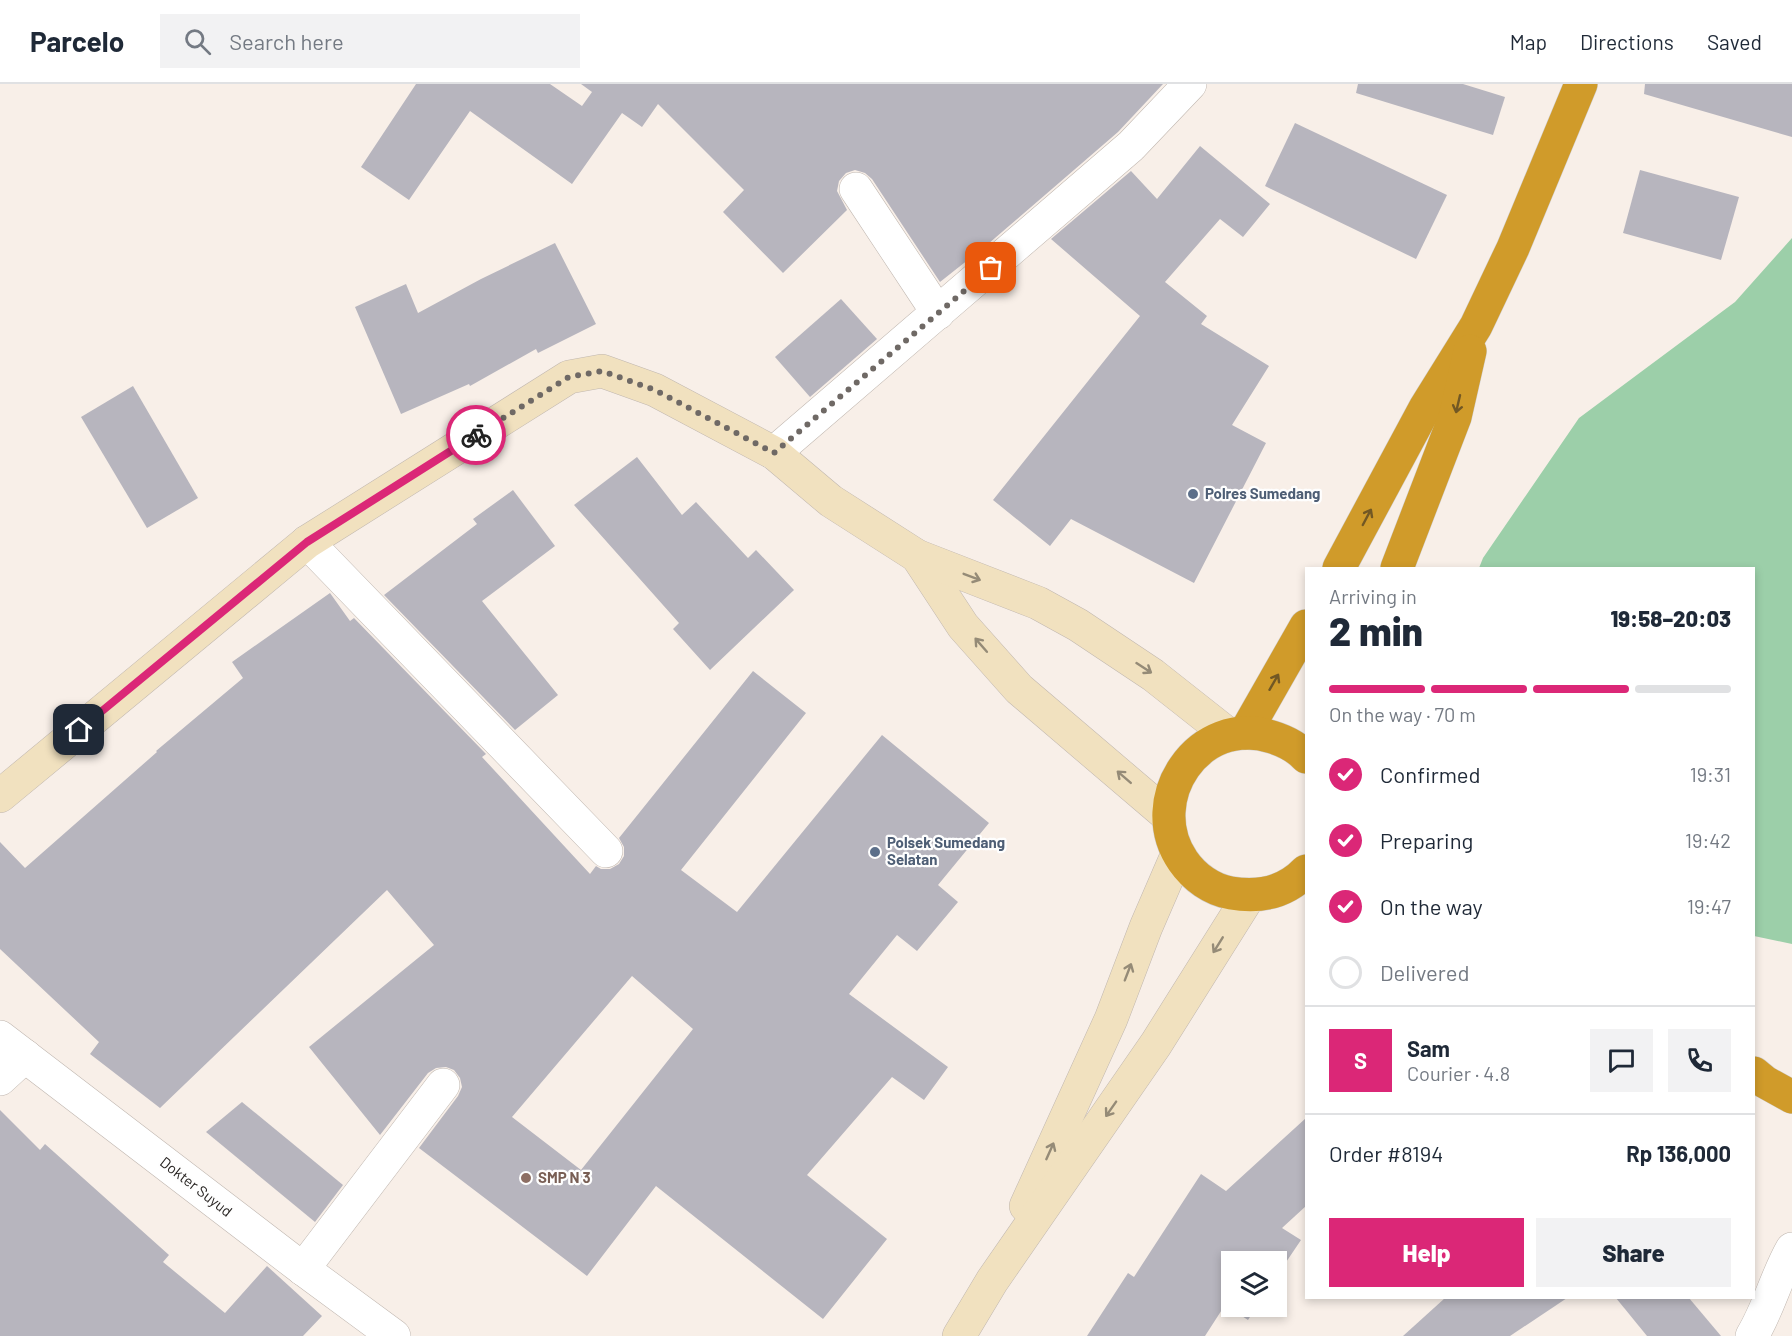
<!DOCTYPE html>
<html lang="en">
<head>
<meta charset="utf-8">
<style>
	:root { --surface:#fff; --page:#f2f2f3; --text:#1f2937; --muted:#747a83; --line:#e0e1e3; --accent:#db2777 }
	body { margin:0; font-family:Barlow,sans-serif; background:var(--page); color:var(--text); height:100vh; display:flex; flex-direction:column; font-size:22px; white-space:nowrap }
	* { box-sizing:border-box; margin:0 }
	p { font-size:20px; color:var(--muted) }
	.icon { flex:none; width:33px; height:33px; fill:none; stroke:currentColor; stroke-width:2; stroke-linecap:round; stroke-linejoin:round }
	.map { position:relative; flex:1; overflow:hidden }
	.panel { position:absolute; left:1305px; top:483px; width:450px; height:732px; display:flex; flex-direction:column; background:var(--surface); border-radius:0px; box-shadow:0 3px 9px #0003 }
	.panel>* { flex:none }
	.tools { position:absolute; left:1221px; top:1167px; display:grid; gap:12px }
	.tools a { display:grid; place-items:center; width:66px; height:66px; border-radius:0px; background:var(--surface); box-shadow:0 3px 9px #0003; font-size:30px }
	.pin { position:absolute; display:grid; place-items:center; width:51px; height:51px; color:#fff; margin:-26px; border-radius:12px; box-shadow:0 3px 9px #0006 }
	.courier { position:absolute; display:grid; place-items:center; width:60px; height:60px; margin:-30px; border:4px solid #db2777; border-radius:50%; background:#fff; color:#222; box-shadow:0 2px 8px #0007 }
	.head em { font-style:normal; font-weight:800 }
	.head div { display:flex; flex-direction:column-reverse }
	.head { display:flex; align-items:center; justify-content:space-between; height:102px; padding:0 24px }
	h1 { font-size:39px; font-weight:800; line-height:45px }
	.bar { display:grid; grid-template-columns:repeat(4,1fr); gap:9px 6px; align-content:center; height:72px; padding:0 24px }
	.bar i { height:8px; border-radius:4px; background:var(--line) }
	.bar .current { background:var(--accent) }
	.bar p { grid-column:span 4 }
	.line { display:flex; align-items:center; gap:15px; padding:0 24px; border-top:2px solid var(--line) }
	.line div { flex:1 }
	.round { display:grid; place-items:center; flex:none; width:63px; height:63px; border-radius:0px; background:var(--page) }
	ol { padding:0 24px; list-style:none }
	li { display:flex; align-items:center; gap:18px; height:66px }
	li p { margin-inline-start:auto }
	li .icon { padding:6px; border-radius:50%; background:var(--accent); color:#fff; stroke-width:4 }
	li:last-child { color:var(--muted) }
	li i { width:33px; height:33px; border:3px solid var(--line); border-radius:50% }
	.button { display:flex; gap:12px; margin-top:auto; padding:12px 24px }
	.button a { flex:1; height:69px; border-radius:0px; background:var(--accent); color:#fff; font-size:24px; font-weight:800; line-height:69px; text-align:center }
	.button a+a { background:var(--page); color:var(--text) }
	header { display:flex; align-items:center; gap:36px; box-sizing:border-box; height:84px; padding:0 30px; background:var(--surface); border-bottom:2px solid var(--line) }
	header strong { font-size:28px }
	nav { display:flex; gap:33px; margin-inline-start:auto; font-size:21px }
	.search { width:420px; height:54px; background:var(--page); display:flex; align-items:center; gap:15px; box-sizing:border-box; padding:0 21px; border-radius:0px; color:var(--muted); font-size:22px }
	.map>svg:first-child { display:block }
</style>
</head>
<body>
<header>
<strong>Parcelo</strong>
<div class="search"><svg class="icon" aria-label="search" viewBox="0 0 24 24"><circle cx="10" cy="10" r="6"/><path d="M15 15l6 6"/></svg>Search here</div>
<nav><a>Map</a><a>Directions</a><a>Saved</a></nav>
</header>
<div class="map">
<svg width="1792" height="1252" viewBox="0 0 1792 1252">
	<rect width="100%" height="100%" fill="#f8efe8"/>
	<polygon fill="#9ccfa9" points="1792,154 1792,860 1754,852 1754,484 1479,484 1483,474 1579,334 1735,218"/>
	<g fill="#b7b5be" fill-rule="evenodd">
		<polygon points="416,0 550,0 582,22 592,8 581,0 1163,0 1118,48 988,160 940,198 872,95 865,89 855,86 846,89 839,97 837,107 847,126 783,189 723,128 744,106 658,20 642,43 622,29 572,100 470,27 409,116 361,83"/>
		<polygon points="1358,0 1463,0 1505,13 1493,51 1356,9"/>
		<polygon points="1645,0 1792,0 1792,53 1644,10"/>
		<polygon points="1295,39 1447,111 1416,175 1265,102"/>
		<polygon points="1200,62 1270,120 1243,153 1220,135 1165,198 1207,232 1201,240 1269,282 1232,341 1266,359 1194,499 1071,435 1050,462 993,416 1140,232 1051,155 1131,87 1157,115"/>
		<polygon points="1640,86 1739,113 1721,176 1623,149"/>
		<polygon points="555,159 596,240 538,269 536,265 470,302 469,300 401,330 355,223 406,200 418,229 481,195"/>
		<polygon points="841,215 877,255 810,313 775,273"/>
		<polygon points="133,302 198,414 147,444 81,333"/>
		<polygon points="637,373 682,431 696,418 748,474 756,466 794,506 710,586 673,545 679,539 574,421"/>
		<polygon points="513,406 555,462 482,517 558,611 515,646 384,511 477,440 473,435"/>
		<path d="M330 509 350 537 354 534 486 670 482 673 590 790 596 782 601 785H610L619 780 624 772V763L619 754 753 587 806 629 681 786 737 828 882 651 989 739 938 801 958 818 917 867 897 851 849 910 948 983 924 1016 892 993 807 1091 887 1155 823 1235 656 1102 587 1192 419 1064 458 1012 462 1003 460 994 454 986 446 983 436 984 428 989 380 1051 309 963 434 861 387 806 160 1024 90 970 99 958 0 865V758L25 784 157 668 156 667 243 594 232 578ZM632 892 693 945 581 1086 512 1033Z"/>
		<polygon points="242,1018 343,1101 315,1138 206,1048"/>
		<polygon points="0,1026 40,1066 45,1060 169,1171 163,1178 225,1229 267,1182 322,1232 303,1252 0,1252"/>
		<polygon points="1306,1034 1306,1122 1282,1144 1301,1156 1276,1193 1276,1178 1232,1178 1232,1222 1257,1222 1248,1236 1225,1221 1205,1252 1087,1252 1128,1189 1134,1193 1201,1090 1226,1107"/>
		<polygon points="1445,1214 1567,1214 1510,1252 1403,1252"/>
		<polygon points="1616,1214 1689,1214 1721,1252 1647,1252"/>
	</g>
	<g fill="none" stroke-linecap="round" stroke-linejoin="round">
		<g stroke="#c0b7b0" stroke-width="34">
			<g id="street">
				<polyline points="856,105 938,229"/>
				<polyline points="774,369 1131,62 1190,0"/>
				<polyline points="307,458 606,767"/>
				<polyline points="0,953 303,1185 394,1252"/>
				<polyline points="0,995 25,972"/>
				<polyline points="303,1185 443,1001"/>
				<path d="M1752 1252C1769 1224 1776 1193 1792 1165"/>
			</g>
		</g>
		<g stroke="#c0b7b0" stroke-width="34">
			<g id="secondary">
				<polyline points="917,472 963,542 1019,605 1168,732"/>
				<polyline points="0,712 307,458 569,293 602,287 655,306 774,369 831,417 917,472 1038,519 1078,541 1153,591 1229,651"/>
				<polyline points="1026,1122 1111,935 1146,843 1178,769"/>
				<polyline points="959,1252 992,1197 1156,960 1249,812"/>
			</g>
		</g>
		<g stroke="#cfcece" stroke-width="34">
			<g id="highway">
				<polyline points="1339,484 1425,324 1476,242 1513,164 1581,0"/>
				<polyline points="1397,484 1455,333 1470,267"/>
				<polyline points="1245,649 1306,542"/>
				<path d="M1306 673C1297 663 1285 657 1272 653 1199 629 1141 716 1183 777 1194 793 1212 806 1231 809 1260 814 1286 808 1306 787"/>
				<polyline points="1754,989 1765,998 1792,1013"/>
			</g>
		</g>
		<use href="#street" stroke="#fff" stroke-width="33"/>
		<use href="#secondary" stroke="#f1e1bf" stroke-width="33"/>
		<use href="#highway" stroke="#d09b2a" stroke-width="33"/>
	</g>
	<defs><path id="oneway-shaft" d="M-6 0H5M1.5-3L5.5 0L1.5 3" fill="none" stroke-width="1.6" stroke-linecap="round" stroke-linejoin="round" transform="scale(1.5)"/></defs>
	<g stroke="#725824">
		<use href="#oneway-shaft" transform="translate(1458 320) rotate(103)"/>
		<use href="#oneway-shaft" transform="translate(1367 433) rotate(-62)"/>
		<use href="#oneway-shaft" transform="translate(1274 598) rotate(-60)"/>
	</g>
	<g stroke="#958b77">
		<use href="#oneway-shaft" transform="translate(972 493) rotate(21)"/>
		<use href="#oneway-shaft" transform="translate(981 561) rotate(-131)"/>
		<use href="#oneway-shaft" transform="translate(1144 584) rotate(33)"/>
		<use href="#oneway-shaft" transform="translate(1124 693) rotate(-139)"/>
		<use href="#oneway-shaft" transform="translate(1218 861) rotate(122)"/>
		<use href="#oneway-shaft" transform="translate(1128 888) rotate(-69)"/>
		<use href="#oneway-shaft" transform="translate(1111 1025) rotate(125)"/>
		<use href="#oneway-shaft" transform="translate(1050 1067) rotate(-66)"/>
	</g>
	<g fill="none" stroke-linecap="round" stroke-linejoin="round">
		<polyline stroke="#6f6965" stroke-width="6" stroke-dasharray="0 10.8" points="476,351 569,293 602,287 655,306 774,369 991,184"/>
		<polyline stroke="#db2777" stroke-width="8" points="79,646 307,458 476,351"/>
	</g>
	<g fill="#5c6f8a" stroke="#fefefe" stroke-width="2">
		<circle cx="1193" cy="410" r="6"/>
		<circle cx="875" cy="768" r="6"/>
	</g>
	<circle fill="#8d6e63" stroke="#fefefe" stroke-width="2" cx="526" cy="1094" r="6"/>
	<g text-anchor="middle" stroke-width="4.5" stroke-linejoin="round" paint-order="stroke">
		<g font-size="15" font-weight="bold" fill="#4e5e75" stroke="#fefefe" text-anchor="start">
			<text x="1205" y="415">Polres Sumedang</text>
			<text x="887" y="764">Polsek Sumedang<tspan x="887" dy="17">Selatan</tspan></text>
		</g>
		<g font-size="15" font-weight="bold" fill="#785e54" stroke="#fefefe" text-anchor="start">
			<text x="538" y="1099">SMP N 3</text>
		</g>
		<g font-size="15" fill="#25211f" stroke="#fefefe">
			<text transform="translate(196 1103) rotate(38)" y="5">Dokter Suyud</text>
		</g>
	</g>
</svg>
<div class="tools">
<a><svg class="icon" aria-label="layers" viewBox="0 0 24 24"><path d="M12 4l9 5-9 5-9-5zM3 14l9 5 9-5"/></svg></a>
</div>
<div class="pin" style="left:991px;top:184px;background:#ea580c"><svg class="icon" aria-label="bag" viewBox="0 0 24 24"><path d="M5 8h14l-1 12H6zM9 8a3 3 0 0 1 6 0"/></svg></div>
<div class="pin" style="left:79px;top:646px;background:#1f2937"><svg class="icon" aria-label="home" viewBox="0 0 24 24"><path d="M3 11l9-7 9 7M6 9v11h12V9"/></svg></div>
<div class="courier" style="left:476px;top:351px"><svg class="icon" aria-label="bike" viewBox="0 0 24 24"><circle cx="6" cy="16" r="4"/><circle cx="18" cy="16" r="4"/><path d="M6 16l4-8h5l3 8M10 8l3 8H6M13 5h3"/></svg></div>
<section class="panel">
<div class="head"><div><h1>2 min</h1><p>Arriving in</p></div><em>19:58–20:03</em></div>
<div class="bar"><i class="current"></i><i class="current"></i><i class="current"></i><i></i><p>On the way · 70 m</p></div>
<ol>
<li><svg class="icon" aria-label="check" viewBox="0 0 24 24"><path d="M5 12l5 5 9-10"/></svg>Confirmed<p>19:31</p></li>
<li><svg class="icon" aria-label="check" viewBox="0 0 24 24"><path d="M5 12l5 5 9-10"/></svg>Preparing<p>19:42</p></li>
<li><svg class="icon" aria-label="check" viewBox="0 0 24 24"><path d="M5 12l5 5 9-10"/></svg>On the way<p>19:47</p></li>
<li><i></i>Delivered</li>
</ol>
<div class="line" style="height:108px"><b class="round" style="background:var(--accent);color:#fff">S</b><div><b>Sam</b><p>Courier · 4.8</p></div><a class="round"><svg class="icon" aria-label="chat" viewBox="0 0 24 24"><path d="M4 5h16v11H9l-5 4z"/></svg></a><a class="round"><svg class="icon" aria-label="phone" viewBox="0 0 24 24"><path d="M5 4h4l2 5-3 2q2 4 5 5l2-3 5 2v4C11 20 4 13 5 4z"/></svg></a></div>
<div class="line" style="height:78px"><div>Order #8194</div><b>Rp 136,000</b></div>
<div class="button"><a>Help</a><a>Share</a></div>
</section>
</div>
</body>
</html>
